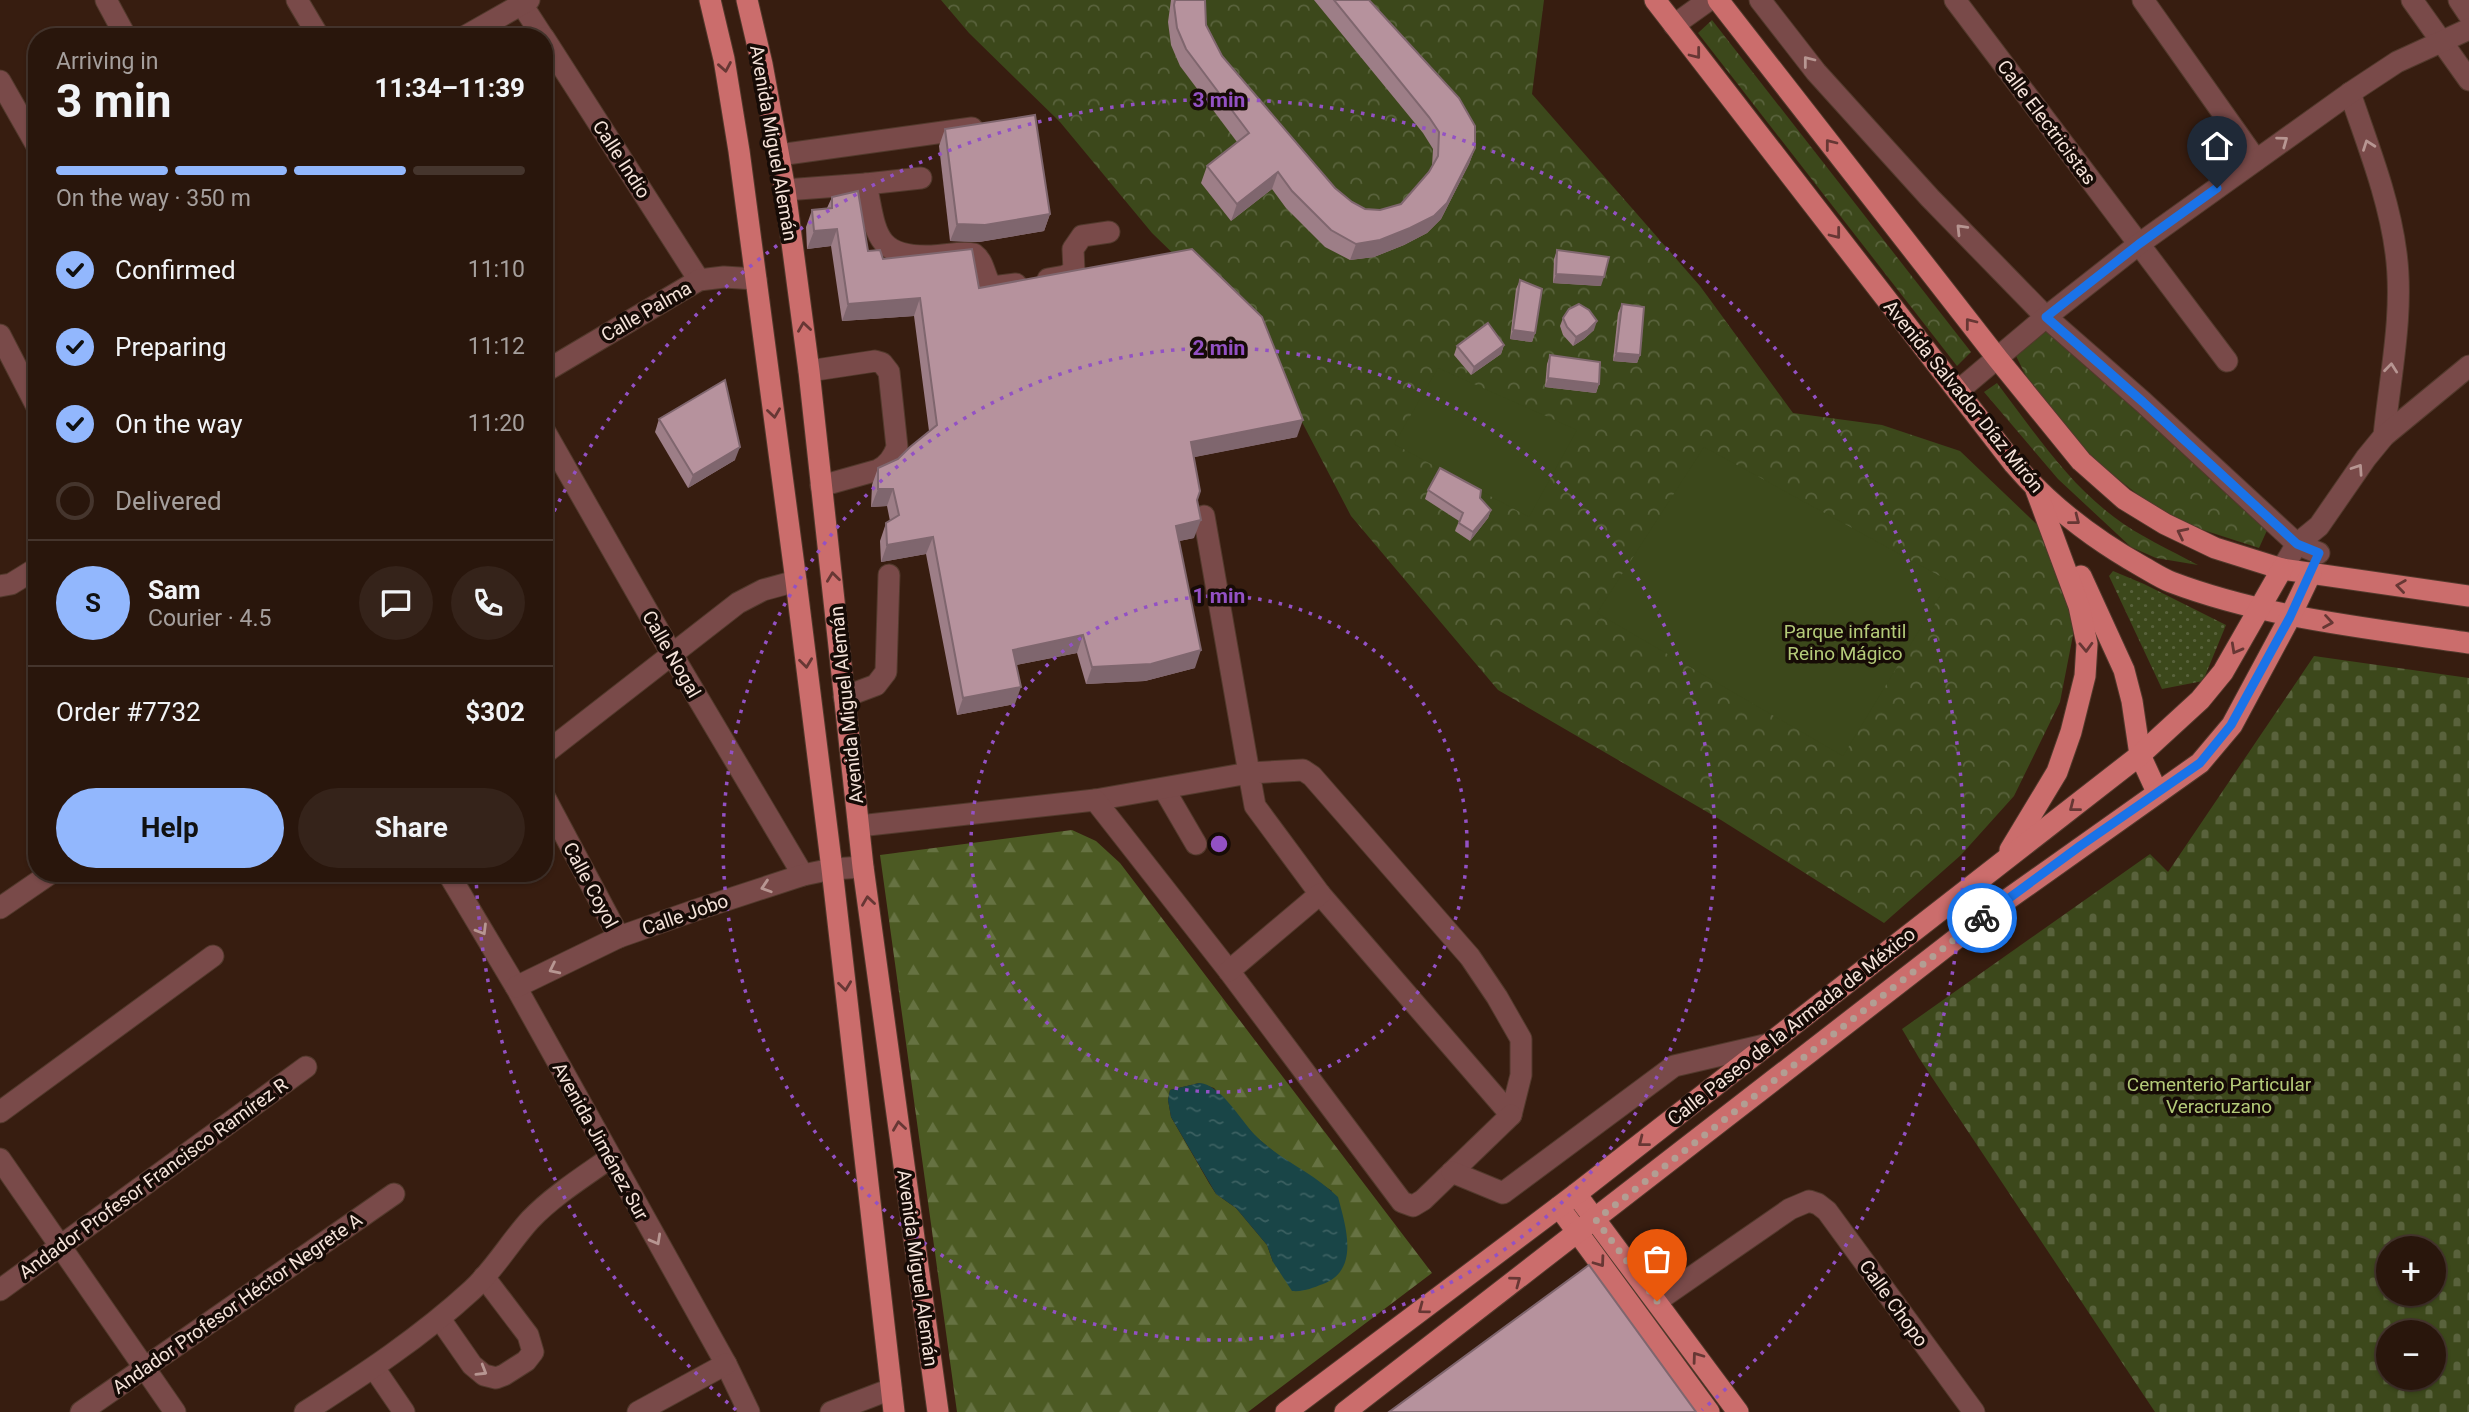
<!DOCTYPE html>
<html lang="en">
<head>
<meta charset="utf-8">
<style>
	:root { --surface:#29160c; --page:#35231a; --text:#f1f3f6; --muted:#a59f9d; --line:#45352d; --accent:#92b7fd }
	body { margin:0; font-family:Roboto,sans-serif; background:var(--page); color:var(--text); height:100vh; display:flex; flex-direction:column; font-size:26px; white-space:nowrap }
	* { box-sizing:border-box; margin:0 }
	p { font-size:23px; color:var(--muted) }
	.icon { flex:none; width:38px; height:38px; fill:none; stroke:currentColor; stroke-width:2; stroke-linecap:round; stroke-linejoin:round }
	.map { position:relative; flex:1; overflow:hidden }
	.side { position:absolute; left:28px; top:28px; width:525px; height:854px; display:flex; flex-direction:column; background:var(--surface); border-radius:28px; box-shadow:0 2px 5px #0004,0 0 0 2px var(--line) }
	.side>* { flex:none }
	.buttons { position:absolute; left:2376px; top:1236px; display:grid; gap:14px }
	.buttons a { display:grid; place-items:center; width:70px; height:70px; border-radius:50%; background:var(--surface); box-shadow:0 2px 5px #0004,0 0 0 2px var(--line); font-size:35px }
	.pin { position:absolute; display:grid; place-items:center; width:60px; height:60px; color:#fff; margin:-72px -30px; border-radius:50% 50% 50% 0; rotate:-45deg; box-shadow:0 0 7px #0007 }
	.pin .icon { rotate:45deg }
	.courier { position:absolute; display:grid; place-items:center; width:70px; height:70px; margin:-35px; border:5px solid #1a73e8; border-radius:50%; background:#fff; color:#222; box-shadow:0 2px 9px #0007 }
	.summary em { font-style:normal; font-weight:700 }
	.summary div { display:flex; flex-direction:column-reverse }
	.summary { display:flex; align-items:center; justify-content:space-between; height:119px; padding:0 28px }
	h1 { font-size:46px; font-weight:700; line-height:52px }
	.bar { display:grid; grid-template-columns:repeat(4,1fr); gap:10px 7px; align-content:center; height:84px; padding:0 28px }
	.bar i { height:9px; border-radius:5px; background:var(--line) }
	.bar .current { background:var(--accent) }
	.bar p { grid-column:span 4 }
	.line { display:flex; align-items:center; gap:18px; padding:0 28px; border-top:2px solid var(--line) }
	.line div { flex:1 }
	.round { display:grid; place-items:center; flex:none; width:74px; height:74px; border-radius:37px; background:var(--page) }
	ol { padding:0 28px; list-style:none }
	li { display:flex; align-items:center; gap:21px; height:77px }
	li p { margin-inline-start:auto }
	li .icon { padding:7px; border-radius:50%; background:var(--accent); color:#111; stroke-width:4 }
	li:last-child { color:var(--muted) }
	li i { width:38px; height:38px; border:4px solid var(--line); border-radius:50% }
	.cta { display:flex; gap:14px; margin-top:auto; padding:14px 28px }
	.cta a { flex:1; height:80px; border-radius:42px; background:var(--accent); color:#111; font-size:28px; font-weight:700; line-height:80px; text-align:center }
	.cta a+a { background:var(--page); color:var(--text) }
	.map>svg:first-child { display:block }
</style>
</head>
<body>
<div class="map">
<svg width="2469" height="1412" viewBox="0 0 2469 1412">
	<defs>
		<pattern id="grass-dots" width="8" height="8" patternUnits="userSpaceOnUse" patternTransform="scale(1.75)"><rect width="8" height="8" fill="#3c481b"/><path d="M2 2h.1M6 6h.1" fill="none" stroke="#59623c" stroke-width="1.8" stroke-linecap="round"/></pattern>
		<pattern id="forest-firs" width="22" height="20" patternUnits="userSpaceOnUse" patternTransform="scale(1.75)"><rect width="22" height="20" fill="#4c5a23"/><path d="M5 1l3.5 6h-7zM16 11l3.5 6h-7z" fill="#667242"/></pattern>
		<pattern id="cemetery-stones" width="16" height="16" patternUnits="userSpaceOnUse" patternTransform="scale(1.75)"><rect width="16" height="16" fill="#3c481b"/><path d="M2 7V4a2 2 0 0 1 4 0v3zM10 15v-3a2 2 0 0 1 4 0v3z" fill="#59623c"/></pattern>
		<pattern id="park-crowns" width="20" height="18" patternUnits="userSpaceOnUse" patternTransform="scale(1.75)"><rect width="20" height="18" fill="#3c481b"/><path d="M2 6a3 3 0 1 1 6 0M12 15a3 3 0 1 1 6 0" fill="none" stroke="#59623c"/></pattern>
		<pattern id="water-ripples" width="26" height="14" patternUnits="userSpaceOnUse" patternTransform="scale(1.75)"><rect width="26" height="14" fill="#194547"/><path d="M2 4q2-2 4 0t4 0M15 11q2-2 4 0t4 0" fill="none" stroke="#3b6061"/></pattern>
	</defs>
	<rect width="100%" height="100%" fill="#371d10"/>
	<polygon fill="url(#grass-dots)" points="2113,571 2144,584 2226,625 2203,681 2162,689 2109,576"/>
	<path fill="url(#forest-firs)" fill-rule="evenodd" d="M1072 830 1096 841 1120 863 1432 1273 1248 1412H957L880 855ZM1199 1083 1214 1088 1255 1136 1280 1157 1332 1191 1273 1262 1267 1245 1236 1208 1216 1194 1209 1183 1171 1117 1168 1100 1170 1090Z"/>
	<path fill="url(#cemetery-stones)" fill-rule="evenodd" d="M2314 656 2469 678V1412H2155L1919 1058 1902 1029 2150 854 2168 872ZM2389 1248H2434V1293H2389ZM2389 1332H2434V1377H2389Z"/>
	<g fill="url(#park-crowns)">
		<polygon points="941,0 1544,0 1532,94 1700,286 1793,413 1882,425 1960,451 2048,535 2074,630 2060,702 2014,796 1961,855 1884,923 1721,820 1498,690 1351,516 1256,334 1152,233 1060,122 969,33"/>
		<polygon points="1712,20 1971,352 1957,366 1698,33"/>
		<polygon points="2046,330 2269,526 2259,548 2169,519 2081,450 2034,392 2016,356"/>
		<path d="M1997 383C2033 430 2066 481 2114 517 2139 536 2170 550 2198 565L2156 558 2131 547 2058 479 1984 392Z"/>
	</g>
	<g fill="#3c481b">
		<polygon points="1438,368 1577,430 1529,517 1394,444"/>
		<polygon points="1704,447 1949,581 1843,756 1597,613"/>
	</g>
	<path fill="url(#water-ripples)" d="M1199 1083C1220 1084 1240 1119 1254 1134 1279 1160 1313 1172 1338 1197 1346 1227 1360 1270 1323 1284 1312 1288 1304 1292 1292 1291L1273 1262 1267 1245 1236 1208 1216 1194 1171 1117 1168 1100 1170 1090Z"/>
	<g fill="none" stroke-linecap="round" stroke-linejoin="round">
		<g stroke="#52392c" stroke-width="23">
			<g id="minor">
				<polyline points="106,0 126,37"/>
				<polyline points="297,0 319,37"/>
				<polyline points="519,0 543,37"/>
				<polyline points="1760,0 1816,72 1930,198 2046,317 2143,402 2297,544 2319,553"/>
				<polyline points="1955,0 2227,361"/>
				<polyline points="2143,0 2256,160"/>
				<polyline points="2412,0 2469,80"/>
				<polyline points="2459,0 2469,15"/>
				<polyline points="1674,25 1709,0"/>
				<polyline points="464,37 529,0"/>
				<polyline points="544,38 699,280"/>
				<polyline points="0,81 37,146"/>
				<path d="M2350 93C2368 146 2389 198 2396 253 2404 313 2390 376 2384 436"/>
				<polyline points="779,155 972,128"/>
				<polyline points="866,184 921,178"/>
				<path d="M785 190 866 184C876 230 873 258 931 256 946 256 960 251 974 254 985 262 984 277 992 287L1016 284"/>
				<polyline points="1048,279 1065,276 1074,271 1073,249 1082,236 1109,232"/>
				<polyline points="0,335 37,407"/>
				<path d="M809 371 875 361 882 363 889 372 897 447C893 458 888 465 878 470L821 486"/>
				<polyline points="544,372 699,280 724,277 756,279"/>
				<polyline points="1958,391 2046,317 2139,244 2350,93 2397,62 2469,29"/>
				<polyline points="544,430 673,656 803,875"/>
				<polyline points="2282,569 2297,544 2319,526 2366,458 2384,436 2469,366"/>
				<polyline points="0,586 11,584 37,568"/>
				<polyline points="844,697 876,685 886,672 889,575"/>
				<polyline points="544,754 738,603 763,590 796,581"/>
				<polyline points="1164,789 1196,844"/>
				<polyline points="544,796 619,937"/>
				<polyline points="1095,800 1249,773 1303,770 1312,776 1470,957 1497,997 1521,1039 1521,1075 1511,1115 1320,894 1255,806 1249,773 1204,516"/>
				<polyline points="859,826 1095,800 1229,971 1402,1202 1413,1206 1423,1200 1511,1115"/>
				<polyline points="448,873 516,987 726,1364 749,1412"/>
				<polyline points="0,908 51,873"/>
				<polyline points="1229,971 1320,894"/>
				<polyline points="516,987 619,937 696,910 803,875 832,869 863,867"/>
				<polyline points="0,1112 213,956"/>
				<polyline points="0,1159 175,1412"/>
				<polyline points="1452,1172 1503,1193 1674,1066 1769,1044"/>
				<polyline points="0,1290 306,1067"/>
				<polyline points="1657,1301 1790,1209 1809,1201 1818,1204 1827,1211 1974,1412"/>
				<polyline points="440,1319 472,1365 484,1375 496,1378 504,1375 526,1361 533,1352 528,1335 484,1277"/>
				<polyline points="374,1368 404,1412"/>
				<polyline points="81,1412 394,1194"/>
				<path d="M305 1412C363 1375 421 1337 472 1290 494 1270 510 1242 530 1220 553 1196 583 1177 610 1158"/>
				<polyline points="638,1412 726,1364"/>
				<polyline points="831,1412 891,1389"/>
			</g>
		</g>
		<g stroke="#52392c" stroke-width="23">
			<g id="major">
				<polyline points="710,0 724,59 739,151 796,581 832,869 894,1412"/>
				<polyline points="747,0 762,64 785,190 809,371 863,867 938,1412"/>
				<path d="M1655 0 2014 464C2049 505 2095 540 2143 567 2152 572 2161 578 2171 582 2266 618 2369 628 2469 643"/>
				<polyline points="1718,0 1998,359 2081,461 2124,499 2165,524 2215,548 2282,569 2469,596"/>
				<polyline points="2081,576 2124,670 2132,701 2140,755 2157,792"/>
				<polyline points="2010,850 2057,772 2071,732 2085,676 2087,644 2079,606 2036,490"/>
				<polyline points="1576,1194 1738,1412"/>
				<polyline points="1559,1207 1709,1412"/>
				<polyline points="1286,1412 1576,1194 2140,755 2200,700 2223,672 2282,569"/>
				<polyline points="1345,1412 2001,904 2200,763 2232,725 2290,617 2311,573"/>
			</g>
		</g>
		<use href="#minor" stroke="#794a49" stroke-width="21"/>
		<use href="#major" stroke="#cb6d6c" stroke-width="21"/>
	</g>
	<g fill="#9d7e87">
		<polygon points="1171,0 1206,0 1206,25 1222,56 1335,188 1352,202 1365,209 1380,210 1401,204 1429,172 1432,166 1433,149 1423,133 1314,0 1369,0 1475,148 1469,164 1441,219 1427,233 1404,245 1374,257 1350,260 1325,247 1286,208 1272,189 1231,221 1201,183 1207,166 1237,142 1180,66 1171,45 1168,22"/>
		<polygon points="945,129 1050,214 1044,231 979,242 950,241 939,146"/>
		<polygon points="832,197 868,251 883,259 979,288 1297,437 1194,457 1197,500 1194,538 1179,541 1195,668 1145,681 1086,684 1077,653 1016,665 1015,704 957,715 926,554 881,562 880,541 886,523 890,521 887,506 871,507 872,485 878,468 898,459 929,431 914,316 842,321 831,246 807,249 806,227 812,210 827,208"/>
		<polygon points="1557,250 1601,286 1553,283 1554,259"/>
		<polygon points="1520,280 1535,333 1532,342 1510,339 1516,289"/>
		<polygon points="1622,304 1640,355 1637,363 1613,361 1618,313"/>
		<polygon points="1563,318 1594,330 1584,339 1573,346 1563,335 1560,326"/>
		<polygon points="1504,345 1501,354 1471,375 1454,355 1457,346"/>
		<polygon points="1550,355 1599,384 1596,393 1545,387 1547,364"/>
		<polygon points="659,419 735,460 688,488 655,432"/>
		<polygon points="1428,490 1480,498 1491,510 1488,518 1470,541 1455,531 1459,521 1425,499"/>
	</g>
	<g fill="#7f666e">
		<polygon points="1475,148 1469,164 1441,219 1427,233 1404,245 1374,257 1350,260 1356,244"/>
		<polygon points="1278,172 1272,189 1231,221 1237,204"/>
		<polygon points="1050,214 1044,231 979,242 950,241 957,224"/>
		<polygon points="837,229 831,246 807,249 814,231"/>
		<polygon points="1556,274 1604,277 1601,286 1553,283"/>
		<polygon points="920,298 914,316 842,321 848,304"/>
		<polygon points="1597,321 1594,330 1584,339 1573,346 1576,337"/>
		<polygon points="1513,330 1535,333 1532,342 1510,339"/>
		<polygon points="1504,345 1501,354 1471,375 1474,367"/>
		<polygon points="1616,353 1640,355 1637,363 1613,361"/>
		<polygon points="1548,378 1599,384 1596,393 1545,387"/>
		<polygon points="1303,420 1297,437 1185,459 1191,442"/>
		<polygon points="740,447 735,460 688,488 693,475"/>
		<polygon points="878,489 893,489 887,506 871,507"/>
		<polygon points="1491,510 1488,518 1470,541 1473,532"/>
		<polygon points="1201,520 1194,538 1170,543 1176,526"/>
		<polygon points="933,537 926,554 881,562 887,545"/>
		<polygon points="1083,635 1077,653 1006,667 1013,650"/>
		<polygon points="1201,650 1195,668 1145,681 1086,684 1092,667"/>
		<polygon points="1021,687 1015,704 957,715 963,698"/>
	</g>
	<g fill="#b6929d" stroke="#7f666e" stroke-width="2">
		<polygon points="1175,0 1205,0 1206,25 1222,56 1335,188 1352,202 1365,209 1380,210 1401,204 1429,172 1438,156 1439,132 1429,117 1334,0 1369,0 1459,98 1475,126 1475,148 1447,203 1434,216 1410,228 1380,240 1356,244 1331,230 1292,191 1278,172 1237,204 1207,166 1249,133 1186,49 1177,28 1174,5"/>
		<polygon points="1035,115 1050,214 985,225 957,224 945,129"/>
		<polygon points="858,191 868,251 880,250 883,259 972,249 979,288 1192,249 1262,317 1303,420 1191,442 1200,491 1197,500 1201,520 1176,526 1201,650 1151,664 1092,667 1083,635 1013,650 1021,687 963,698 933,537 887,545 886,523 899,515 893,489 878,489 878,468 898,459 910,447 937,425 920,298 848,304 837,229 814,231 812,210 832,208 832,197"/>
		<polygon points="1557,250 1609,257 1604,277 1556,274"/>
		<polygon points="1520,280 1542,289 1535,333 1513,330"/>
		<polygon points="1579,304 1589,310 1597,321 1588,330 1576,337 1567,327 1563,318 1569,309"/>
		<polygon points="1622,304 1644,307 1640,355 1616,353"/>
		<polygon points="1488,323 1504,345 1474,367 1457,346"/>
		<polygon points="1550,355 1600,362 1599,384 1548,378"/>
		<polygon points="725,380 740,447 693,475 659,419"/>
		<polygon points="1440,468 1481,490 1480,498 1491,510 1473,532 1459,523 1463,513 1428,490"/>
		<polygon points="1589,1265 1696,1412 1389,1412"/>
	</g>
	<defs><path id="oneway-chevron" d="M-2-3.5L2.5 0L-2 3.5" fill="none" stroke-width="1.6" stroke-linecap="round" stroke-linejoin="round" transform="scale(1.75)"/></defs>
	<g stroke="#673734">
		<use href="#oneway-chevron" transform="translate(1696 54) rotate(52)"/>
		<use href="#oneway-chevron" transform="translate(725 67) rotate(80)"/>
		<use href="#oneway-chevron" transform="translate(1830 144) rotate(-128)"/>
		<use href="#oneway-chevron" transform="translate(1836 234) rotate(52)"/>
		<use href="#oneway-chevron" transform="translate(1970 323) rotate(-128)"/>
		<use href="#oneway-chevron" transform="translate(804 327) rotate(-98)"/>
		<use href="#oneway-chevron" transform="translate(774 413) rotate(82)"/>
		<use href="#oneway-chevron" transform="translate(2075 520) rotate(38)"/>
		<use href="#oneway-chevron" transform="translate(2182 533) rotate(-154)"/>
		<use href="#oneway-chevron" transform="translate(833 577) rotate(-97)"/>
		<use href="#oneway-chevron" transform="translate(2401 586) rotate(-172)"/>
		<use href="#oneway-chevron" transform="translate(2328 622) rotate(9)"/>
		<use href="#oneway-chevron" transform="translate(2086 647) rotate(88)"/>
		<use href="#oneway-chevron" transform="translate(2236 649) rotate(119)"/>
		<use href="#oneway-chevron" transform="translate(806 663) rotate(83)"/>
		<use href="#oneway-chevron" transform="translate(2074 807) rotate(142)"/>
		<use href="#oneway-chevron" transform="translate(868 901) rotate(-98)"/>
		<use href="#oneway-chevron" transform="translate(845 986) rotate(83)"/>
		<use href="#oneway-chevron" transform="translate(899 1126) rotate(-98)"/>
		<use href="#oneway-chevron" transform="translate(1643 1142) rotate(142)"/>
		<use href="#oneway-chevron" transform="translate(1600 1262) rotate(54)"/>
		<use href="#oneway-chevron" transform="translate(1516 1281) rotate(-37)"/>
		<use href="#oneway-chevron" transform="translate(1423 1309) rotate(143)"/>
		<use href="#oneway-chevron" transform="translate(1697 1357) rotate(-126)"/>
	</g>
	<g stroke="#b79692">
		<use href="#oneway-chevron" transform="translate(1808 61) rotate(-128)"/>
		<use href="#oneway-chevron" transform="translate(2283 141) rotate(-36)"/>
		<use href="#oneway-chevron" transform="translate(2368 145) rotate(-110)"/>
		<use href="#oneway-chevron" transform="translate(1961 229) rotate(-134)"/>
		<use href="#oneway-chevron" transform="translate(2391 368) rotate(-84)"/>
		<use href="#oneway-chevron" transform="translate(2358 469) rotate(-56)"/>
		<use href="#oneway-chevron" transform="translate(766 887) rotate(162)"/>
		<use href="#oneway-chevron" transform="translate(482 930) rotate(59)"/>
		<use href="#oneway-chevron" transform="translate(554 969) rotate(154)"/>
		<use href="#oneway-chevron" transform="translate(656 1240) rotate(61)"/>
		<use href="#oneway-chevron" transform="translate(482 1371) rotate(31)"/>
	</g>
	<g fill="none" stroke-linecap="round" stroke-linejoin="round">
		<polyline stroke="#b29e93" stroke-width="7" stroke-dasharray="0 12.6" points="1657,1301 1596,1220 1982,918"/>
		<polyline stroke="#1a73e8" stroke-width="9" points="1982,918 2080,846 2200,763 2231,725 2290,617 2319,553 2297,544 2143,402 2046,317 2139,244 2217,188"/>
	</g>
	<g fill="none" stroke="#9351c4" stroke-width="3.5" stroke-dasharray="3.5 7">
		<circle cx="1219" cy="844" r="248"/>
		<circle cx="1219" cy="844" r="496"/>
		<path d="M736 1410A744 744 0 0 1 476 876M545 530A744 744 0 1 1 1702 1410"/>
	</g>
	<g text-anchor="middle" stroke-width="7" stroke-linejoin="round" paint-order="stroke">
		<g font-size="19" fill="#f5e3da" stroke="#160b06">
			<text transform="translate(2047 122) rotate(53)" y="7">Calle Electricistas</text>
			<text transform="translate(774 143) rotate(80)" y="7">Avenida Miguel Alemán</text>
			<text transform="translate(622 159) rotate(57)" y="7">Calle Indio</text>
			<text transform="translate(646 311) rotate(-30)" y="7">Calle Palma</text>
			<text transform="translate(1964 396) rotate(51)" y="7">Avenida Salvador Díaz Mirón</text>
			<text transform="translate(672 654) rotate(60)" y="7">Calle Nogal</text>
			<text transform="translate(846 705) rotate(-96)" y="7">Avenida Miguel Alemán</text>
			<text transform="translate(591 885) rotate(62)" y="7">Calle Coyol</text>
			<text transform="translate(685 914) rotate(-19)" y="7">Calle Jobo</text>
			<text transform="translate(1791 1026) rotate(-38)" y="7">Calle Paseo de la Armada de México</text>
			<text transform="translate(601 1141) rotate(61)" y="7">Avenida Jiménez Sur</text>
			<text transform="translate(153 1178) rotate(-36)" y="7">Andador Profesor Francisco Ramírez R</text>
			<text transform="translate(918 1268) rotate(82)" y="7">Avenida Miguel Alemán</text>
			<text transform="translate(237 1303) rotate(-35)" y="7">Andador Profesor Héctor Negrete A</text>
			<text transform="translate(1894 1303) rotate(54)" y="7">Calle Chopo</text>
		</g>
		<g font-size="19" fill="#b4cb79" stroke="#160b06">
			<text x="1845" y="638">Parque infantil<tspan x="1845" dy="22">Reino Mágico</tspan></text>
			<text x="2219" y="1091">Cementerio Particular<tspan x="2219" dy="22">Veracruzano</tspan></text>
		</g>
	</g>
	<circle cx="1219" cy="844" r="10" fill="#9351c4" stroke="#160b06" stroke-width="3.5"/>
	<g font-size="21" text-anchor="middle" font-weight="bold" fill="#9351c4" stroke="#160b06" stroke-width="7" stroke-linejoin="round" paint-order="stroke">
		<text x="1219" y="107">3 min</text>
		<text x="1219" y="355">2 min</text>
		<text x="1219" y="603">1 min</text>
	</g>
</svg>
<div class="buttons">
<a>+</a>
<a>−</a>
</div>
<div class="pin" style="left:1657px;top:1301px;background:#ea580c"><svg class="icon" aria-label="bag" viewBox="0 0 24 24"><path d="M5 8h14l-1 12H6zM9 8a3 3 0 0 1 6 0"/></svg></div>
<div class="pin" style="left:2217px;top:188px;background:#1f2937"><svg class="icon" aria-label="home" viewBox="0 0 24 24"><path d="M3 11l9-7 9 7M6 9v11h12V9"/></svg></div>
<div class="courier" style="left:1982px;top:918px"><svg class="icon" aria-label="bike" viewBox="0 0 24 24"><circle cx="6" cy="16" r="4"/><circle cx="18" cy="16" r="4"/><path d="M6 16l4-8h5l3 8M10 8l3 8H6M13 5h3"/></svg></div>
<section class="side">
<div class="summary"><div><h1>3 min</h1><p>Arriving in</p></div><em>11:34–11:39</em></div>
<div class="bar"><i class="current"></i><i class="current"></i><i class="current"></i><i></i><p>On the way · 350 m</p></div>
<ol>
<li><svg class="icon" aria-label="check" viewBox="0 0 24 24"><path d="M5 12l5 5 9-10"/></svg>Confirmed<p>11:10</p></li>
<li><svg class="icon" aria-label="check" viewBox="0 0 24 24"><path d="M5 12l5 5 9-10"/></svg>Preparing<p>11:12</p></li>
<li><svg class="icon" aria-label="check" viewBox="0 0 24 24"><path d="M5 12l5 5 9-10"/></svg>On the way<p>11:20</p></li>
<li><i></i>Delivered</li>
</ol>
<div class="line" style="height:126px"><b class="round" style="background:var(--accent);color:#111">S</b><div><b>Sam</b><p>Courier · 4.5</p></div><a class="round"><svg class="icon" aria-label="chat" viewBox="0 0 24 24"><path d="M4 5h16v11H9l-5 4z"/></svg></a><a class="round"><svg class="icon" aria-label="phone" viewBox="0 0 24 24"><path d="M5 4h4l2 5-3 2q2 4 5 5l2-3 5 2v4C11 20 4 13 5 4z"/></svg></a></div>
<div class="line" style="height:91px"><div>Order #7732</div><b>$302</b></div>
<div class="cta"><a>Help</a><a>Share</a></div>
</section>
</div>
</body>
</html>
